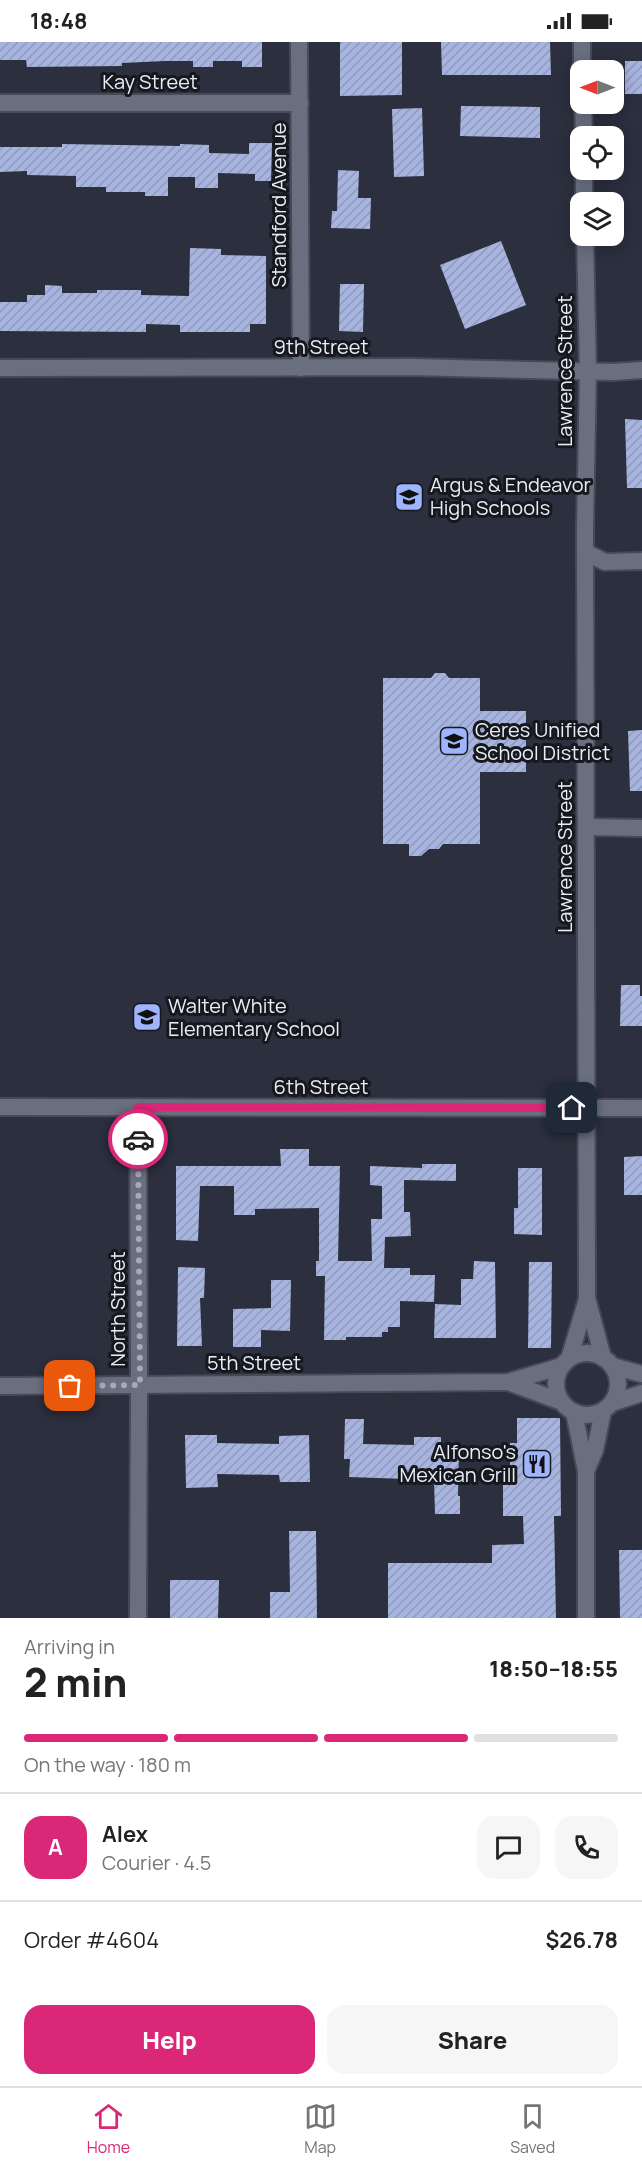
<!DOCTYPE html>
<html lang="en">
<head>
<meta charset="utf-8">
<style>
	:root { --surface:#fff; --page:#f6f6f6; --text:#222; --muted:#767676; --line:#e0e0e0; --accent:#db2777 }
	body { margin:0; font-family:Manrope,sans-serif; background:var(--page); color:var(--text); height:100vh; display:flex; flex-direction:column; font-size:22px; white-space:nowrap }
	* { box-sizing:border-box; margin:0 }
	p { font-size:20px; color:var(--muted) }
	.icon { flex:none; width:33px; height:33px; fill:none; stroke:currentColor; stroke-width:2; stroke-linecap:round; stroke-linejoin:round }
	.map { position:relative; height:1576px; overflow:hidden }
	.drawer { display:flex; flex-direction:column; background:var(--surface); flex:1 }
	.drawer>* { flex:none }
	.needle { width:39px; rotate:270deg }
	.buttons { position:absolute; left:570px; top:18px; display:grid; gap:12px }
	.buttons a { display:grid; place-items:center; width:54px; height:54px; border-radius:12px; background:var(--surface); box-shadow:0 3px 15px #0003; font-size:30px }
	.pin { position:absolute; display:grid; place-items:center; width:51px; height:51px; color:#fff; margin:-26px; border-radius:12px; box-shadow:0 3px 9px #0006 }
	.courier { position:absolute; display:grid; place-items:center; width:60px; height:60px; margin:-30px; border:4px solid #db2777; border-radius:50%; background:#fff; color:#222; box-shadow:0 2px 8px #0007 }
	.overview em { font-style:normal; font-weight:800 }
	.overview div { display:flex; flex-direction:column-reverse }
	.overview { display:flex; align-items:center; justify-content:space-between; height:102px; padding:0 24px }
	h1 { font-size:39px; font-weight:800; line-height:45px }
	.bar { display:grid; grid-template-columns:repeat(4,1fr); gap:9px 6px; align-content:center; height:72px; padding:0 24px }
	.bar i { height:8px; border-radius:4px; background:var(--line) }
	.bar .selected { background:var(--accent) }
	.bar p { grid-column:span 4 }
	.line { display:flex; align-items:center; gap:15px; padding:0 24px; border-top:2px solid var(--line) }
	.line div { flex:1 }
	.round { display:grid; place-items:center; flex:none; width:63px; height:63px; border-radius:18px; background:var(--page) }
	.cta { display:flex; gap:12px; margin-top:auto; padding:12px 24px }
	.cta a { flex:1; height:69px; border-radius:18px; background:var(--accent); color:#fff; font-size:24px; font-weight:800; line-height:69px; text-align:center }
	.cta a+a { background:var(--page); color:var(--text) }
	.status { display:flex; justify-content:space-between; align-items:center; height:42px; padding:0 30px; background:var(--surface); direction:ltr }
	.status svg { height:16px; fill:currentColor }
	.tab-bar { display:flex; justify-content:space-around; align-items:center; height:84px; border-top:2px solid var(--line); background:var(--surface); font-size:16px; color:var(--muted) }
	.tab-bar a { display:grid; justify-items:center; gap:3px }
	.tab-bar .selected { color:var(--accent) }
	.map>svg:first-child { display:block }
</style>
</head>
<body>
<div class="status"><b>18:48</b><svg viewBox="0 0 49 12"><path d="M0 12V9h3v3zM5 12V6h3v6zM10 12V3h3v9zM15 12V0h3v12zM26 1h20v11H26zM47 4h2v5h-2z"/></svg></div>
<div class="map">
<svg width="642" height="1576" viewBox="0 0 642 1576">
	<defs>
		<pattern id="building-hatch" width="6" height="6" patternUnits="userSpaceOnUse" patternTransform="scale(1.5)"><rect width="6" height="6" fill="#a7b4df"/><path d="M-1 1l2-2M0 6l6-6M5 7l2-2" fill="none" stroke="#8f99ba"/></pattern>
	</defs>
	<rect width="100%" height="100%" fill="#2b2f3e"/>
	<g fill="url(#building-hatch)">
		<polygon points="0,0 262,0 262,25 242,25 242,19 213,19 213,25 193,25 193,19 165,19 122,21 122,24 27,25 26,18 0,18"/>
		<polygon points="340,0 402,0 402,53 340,54"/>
		<polygon points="441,0 550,0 551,33 442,33"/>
		<rect x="625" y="19" width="17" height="33"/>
		<polygon points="461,64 540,65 540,96 460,94"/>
		<polygon points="422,66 424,134 394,135 392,67"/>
		<polygon points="249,101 272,101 271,139 255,139 255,132 218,131 218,146 195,146 195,135 168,135 168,154 145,154 145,150 106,150 106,145 76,145 76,134 27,133 27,129 0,130 0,105 62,105 62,102 180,104 180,102 209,103 209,111 249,112"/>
		<polygon points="338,128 359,129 358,156 371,156 370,187 331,186 332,169 337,169"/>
		<polygon points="501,199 526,263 465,287 440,223"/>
		<polygon points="190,206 221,207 221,213 266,214 266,282 250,282 250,290 180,290 180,283 146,282 146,290 0,289 0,260 27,260 27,253 45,253 45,243 62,244 62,251 97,251 97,248 141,248 141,253 189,254"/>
		<polygon points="340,242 364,242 363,290 339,289"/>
		<polygon points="625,377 642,378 642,446 627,446"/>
		<polygon points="435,631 445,631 449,636 480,636 480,669 526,669 526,730 480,730 480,802 443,802 439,807 429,807 421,814 409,814 409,802 383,802 383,636 431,636"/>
		<polygon points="642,688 642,749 630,749 628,689"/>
		<polygon points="621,943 640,943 640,954 642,954 642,984 620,984"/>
		<polygon points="280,1107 309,1107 309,1124 340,1124 338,1219 372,1219 371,1177 382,1177 382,1144 370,1143 370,1124 422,1126 422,1122 456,1122 456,1139 404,1138 404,1170 410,1170 411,1194 385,1195 384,1226 410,1226 410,1233 435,1233 434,1260 400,1259 400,1285 388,1285 388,1290 382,1290 382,1295 346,1295 346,1298 324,1298 325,1234 316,1234 316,1219 319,1219 319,1166 255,1167 255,1173 234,1173 234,1144 200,1144 198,1199 176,1198 176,1124 281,1124"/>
		<polygon points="642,1114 642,1153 624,1153 624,1115"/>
		<polygon points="518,1126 542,1126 542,1193 514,1192 514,1166 518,1166"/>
		<polygon points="474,1219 495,1220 496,1296 434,1296 435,1262 461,1263 461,1237 473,1237"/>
		<polygon points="529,1220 552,1220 551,1306 528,1306"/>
		<polygon points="178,1225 205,1226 204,1256 200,1256 202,1304 177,1304"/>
		<polygon points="271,1238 291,1238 290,1289 261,1288 261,1305 233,1305 233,1267 271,1266"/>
		<polygon points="517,1376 560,1376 561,1474 554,1474 556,1576 388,1576 388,1521 492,1521 492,1503 524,1502 523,1474 503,1474 503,1424 510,1424 510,1401 517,1401"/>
		<polygon points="345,1377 364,1377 363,1402 414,1403 414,1395 441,1395 441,1405 459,1406 458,1454 460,1454 460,1472 435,1472 434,1438 349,1435 350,1417 344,1417"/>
		<polygon points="185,1393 217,1393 217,1401 279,1402 279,1394 309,1393 310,1440 280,1440 279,1433 217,1432 218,1445 186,1446"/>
		<polygon points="289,1489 316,1489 317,1576 270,1576 270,1550 290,1550"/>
		<polygon points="619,1508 642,1508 642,1576 620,1576"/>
		<polygon points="170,1538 219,1538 218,1576 170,1576"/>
	</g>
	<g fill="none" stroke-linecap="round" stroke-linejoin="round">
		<g stroke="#464a56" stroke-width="20">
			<g id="street">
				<polyline points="299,0 301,326"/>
				<polyline points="582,0 582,28"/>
				<polyline points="0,61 300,61"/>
				<polyline points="583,62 584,94"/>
				<polyline points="584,128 584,160"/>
				<polyline points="585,194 588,329 585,486 587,1256 603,1316"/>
				<polyline points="0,326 412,325 613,330 642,328"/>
				<polyline points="585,510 605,520 642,519"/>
				<polyline points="586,785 642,786"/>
				<polyline points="0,1065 642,1066"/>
				<circle cx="587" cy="1342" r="31"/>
				<polyline points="569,1317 587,1257"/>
				<polyline points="612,1324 642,1332"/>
				<polyline points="508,1340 562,1360"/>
				<polyline points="0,1344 508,1340 562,1324"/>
				<polyline points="612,1361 642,1351"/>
				<polyline points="574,1370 586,1429 586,1576"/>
				<polyline points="586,1429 595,1408 603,1369"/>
				<polyline points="138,1576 139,1343 138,1065"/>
			</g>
		</g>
		<use href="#street" stroke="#6a6f80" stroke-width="16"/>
	</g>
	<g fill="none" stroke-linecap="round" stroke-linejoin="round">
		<polyline stroke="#a6aab6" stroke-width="6" stroke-dasharray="0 10.8" points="70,1344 140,1343 138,1097"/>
		<polyline stroke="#db2777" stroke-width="8" points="138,1097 138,1065 572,1066"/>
	</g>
	<defs>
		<g id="school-square" transform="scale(1.5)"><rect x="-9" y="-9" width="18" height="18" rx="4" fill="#9eb4fd" stroke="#16181e"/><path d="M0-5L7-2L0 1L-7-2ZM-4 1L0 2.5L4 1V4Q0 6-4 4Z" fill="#111"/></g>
		<g id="restaurant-square" transform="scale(1.5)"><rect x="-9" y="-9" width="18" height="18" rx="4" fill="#9eb4fd" stroke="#16181e"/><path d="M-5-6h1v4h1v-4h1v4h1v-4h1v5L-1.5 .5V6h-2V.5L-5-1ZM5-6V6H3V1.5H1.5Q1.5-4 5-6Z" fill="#111"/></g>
	</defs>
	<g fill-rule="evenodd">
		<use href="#school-square" x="409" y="455"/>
		<use href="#school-square" x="454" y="699"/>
		<use href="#school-square" x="147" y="975"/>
		<use href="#restaurant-square" x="537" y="1422"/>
	</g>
	<g text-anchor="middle" stroke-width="6" stroke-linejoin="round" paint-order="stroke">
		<g font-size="20" fill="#e9edf6" stroke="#16181e">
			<text x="150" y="47">Kay Street</text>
			<text transform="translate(279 163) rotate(-90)" y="7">Standford Avenue</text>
			<text x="321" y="312">9th Street</text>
			<text transform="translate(565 329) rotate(-90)" y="7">Lawrence Street</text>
			<text transform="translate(565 815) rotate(-90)" y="7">Lawrence Street</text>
			<text x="321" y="1052">6th Street</text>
			<text transform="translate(118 1267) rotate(-90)" y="7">North Street</text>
			<text x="254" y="1328">5th Street</text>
		</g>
		<g font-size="20" fill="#e9edf6" stroke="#16181e" text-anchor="start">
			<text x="430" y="450">Argus &amp; Endeavor<tspan x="430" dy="23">High Schools</tspan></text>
			<text x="475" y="695">Ceres Unified<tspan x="475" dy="23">School District</tspan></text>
			<text x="168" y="971">Walter White<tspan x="168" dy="23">Elementary School</tspan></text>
			<text x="516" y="1417" text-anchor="end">Alfonso's<tspan x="516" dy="23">Mexican Grill</tspan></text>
		</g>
	</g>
</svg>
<div class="buttons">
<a><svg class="needle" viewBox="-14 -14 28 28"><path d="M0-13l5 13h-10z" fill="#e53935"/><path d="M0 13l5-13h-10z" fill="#767676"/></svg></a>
<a><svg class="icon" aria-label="locate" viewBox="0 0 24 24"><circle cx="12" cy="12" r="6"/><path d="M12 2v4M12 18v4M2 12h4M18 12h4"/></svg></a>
<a><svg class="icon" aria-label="layers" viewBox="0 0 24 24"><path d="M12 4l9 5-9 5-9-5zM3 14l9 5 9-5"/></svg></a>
</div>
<div class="pin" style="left:70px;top:1344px;background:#ea580c"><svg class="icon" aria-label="bag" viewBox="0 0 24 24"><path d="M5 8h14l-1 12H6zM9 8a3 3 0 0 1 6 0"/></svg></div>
<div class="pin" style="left:572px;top:1066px;background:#1f2937"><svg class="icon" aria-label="home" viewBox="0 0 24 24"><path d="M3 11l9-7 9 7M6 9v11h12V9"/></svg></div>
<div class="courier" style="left:138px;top:1097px"><svg class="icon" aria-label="car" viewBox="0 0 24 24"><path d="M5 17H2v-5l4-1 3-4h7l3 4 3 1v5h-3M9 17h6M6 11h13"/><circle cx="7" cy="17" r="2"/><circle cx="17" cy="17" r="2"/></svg></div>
</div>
<section class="drawer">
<div class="overview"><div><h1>2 min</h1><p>Arriving in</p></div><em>18:50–18:55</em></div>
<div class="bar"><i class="selected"></i><i class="selected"></i><i class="selected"></i><i></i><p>On the way · 180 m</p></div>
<div class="line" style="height:108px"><b class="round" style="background:var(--accent);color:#fff">A</b><div><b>Alex</b><p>Courier · 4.5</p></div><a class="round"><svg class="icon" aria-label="chat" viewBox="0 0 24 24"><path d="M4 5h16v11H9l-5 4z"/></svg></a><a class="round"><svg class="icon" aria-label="phone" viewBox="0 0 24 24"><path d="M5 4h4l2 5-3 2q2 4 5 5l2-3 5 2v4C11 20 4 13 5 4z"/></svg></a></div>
<div class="line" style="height:78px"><div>Order #4604</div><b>$26.78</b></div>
<div class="cta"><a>Help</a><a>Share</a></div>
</section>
<nav class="tab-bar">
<a class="selected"><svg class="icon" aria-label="home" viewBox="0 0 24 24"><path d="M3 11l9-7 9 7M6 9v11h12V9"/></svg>Home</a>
<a><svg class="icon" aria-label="map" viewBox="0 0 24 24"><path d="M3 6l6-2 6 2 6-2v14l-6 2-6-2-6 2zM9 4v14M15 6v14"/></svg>Map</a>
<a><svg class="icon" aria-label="saved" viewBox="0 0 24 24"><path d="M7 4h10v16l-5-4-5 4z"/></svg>Saved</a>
</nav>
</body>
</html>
